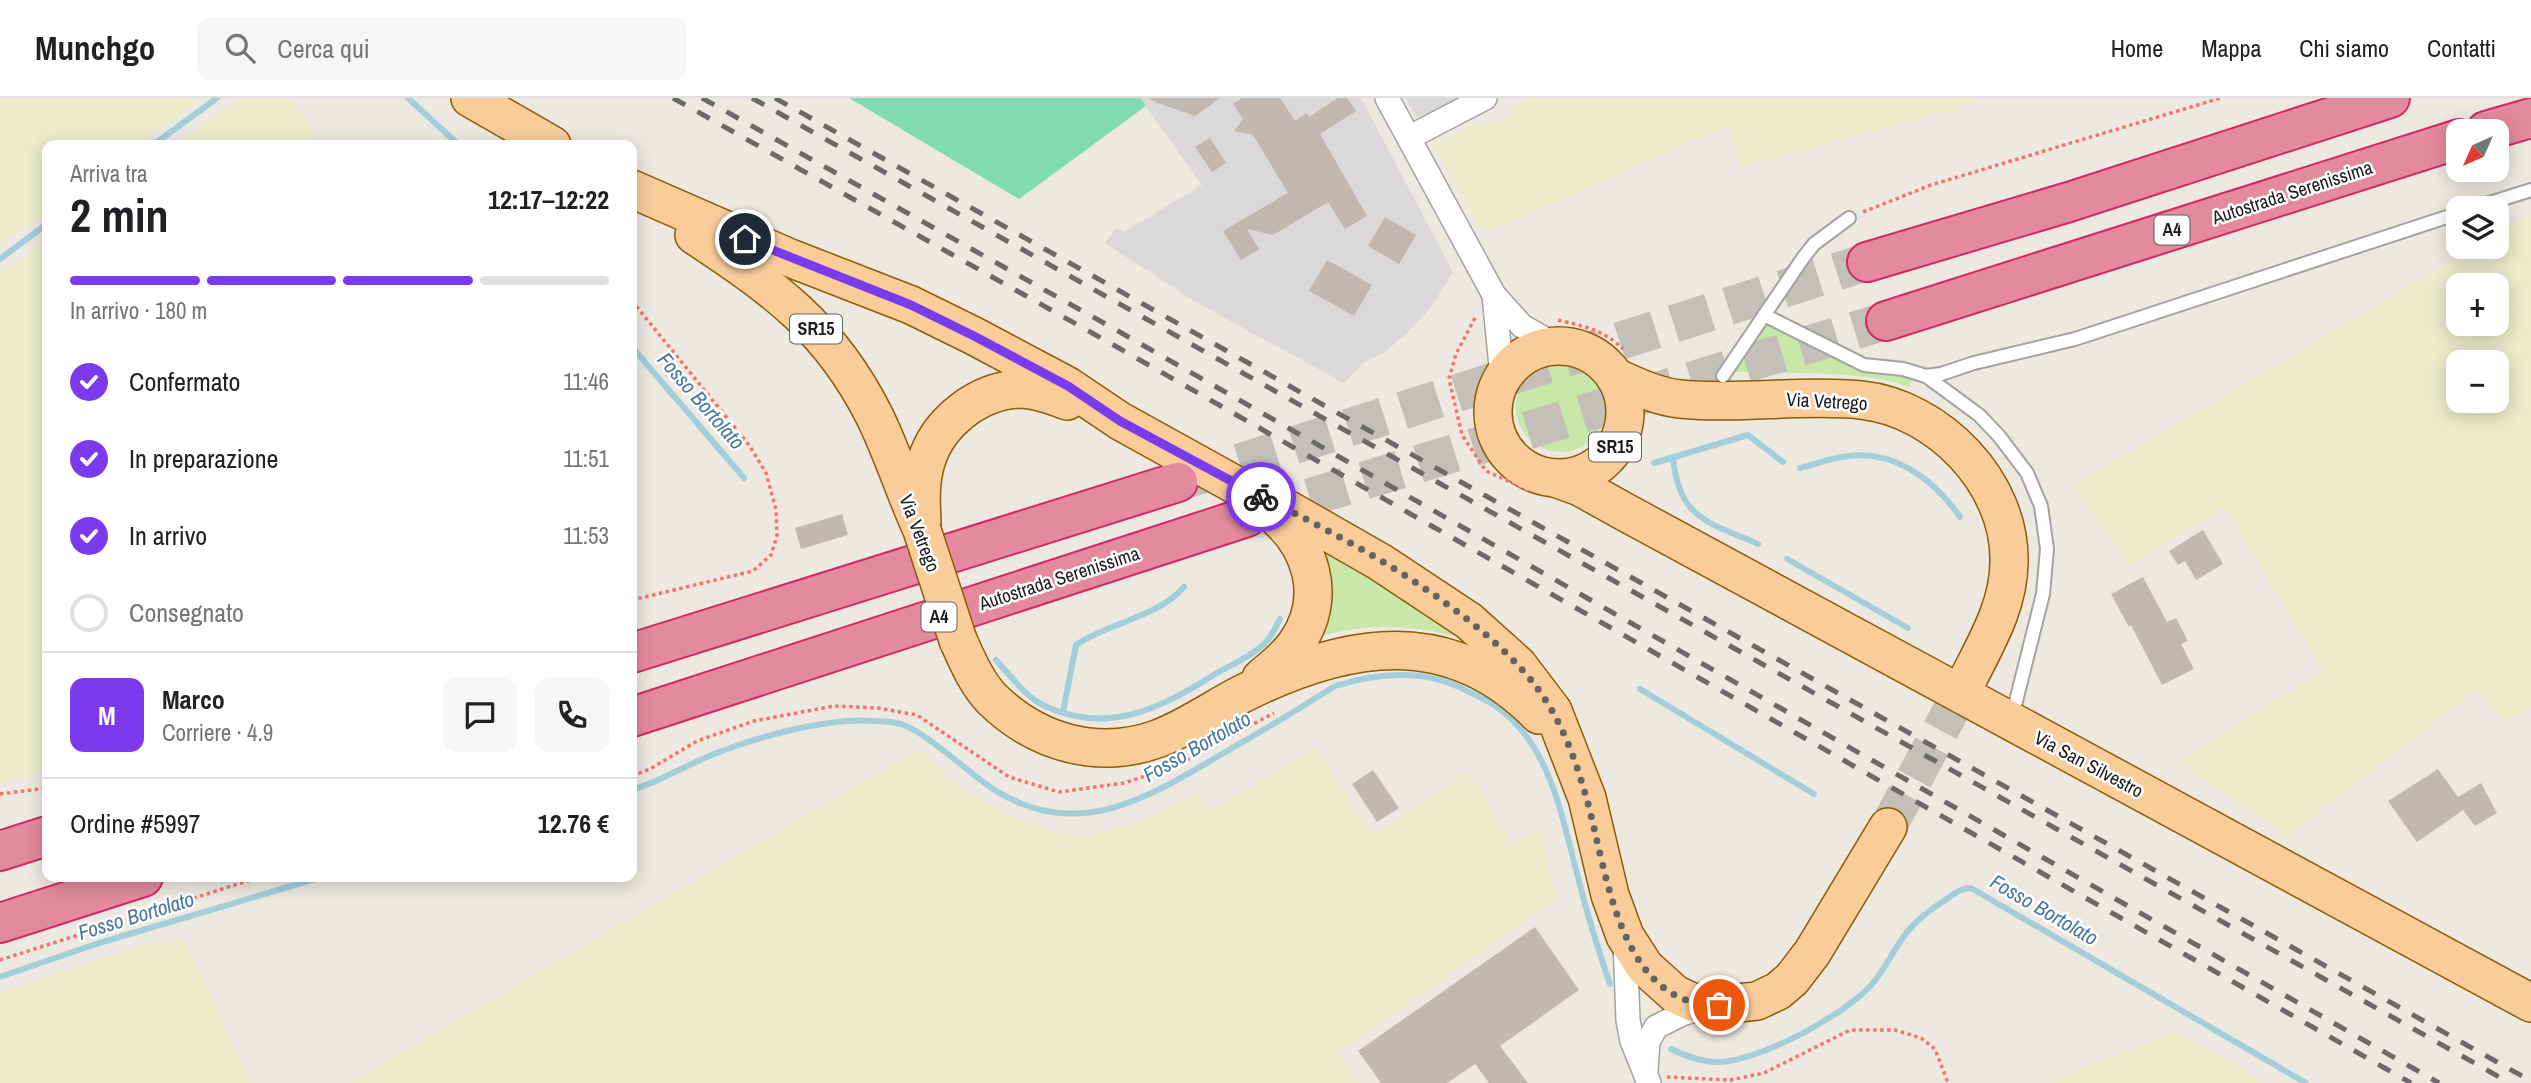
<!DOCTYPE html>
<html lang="it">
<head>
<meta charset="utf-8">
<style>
	:root { --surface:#fff; --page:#f6f6f6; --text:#202124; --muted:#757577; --line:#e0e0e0; --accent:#7c3aed }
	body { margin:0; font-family:"Archivo Narrow",sans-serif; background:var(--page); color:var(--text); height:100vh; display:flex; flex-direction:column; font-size:26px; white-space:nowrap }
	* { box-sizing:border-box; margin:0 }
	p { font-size:23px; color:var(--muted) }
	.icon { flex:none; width:38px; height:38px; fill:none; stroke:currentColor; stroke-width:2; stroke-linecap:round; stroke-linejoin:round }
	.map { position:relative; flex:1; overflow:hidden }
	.drawer { position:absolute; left:42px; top:42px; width:595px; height:742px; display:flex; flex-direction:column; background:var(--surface); border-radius:14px; box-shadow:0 4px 18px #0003 }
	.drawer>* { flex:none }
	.needle { width:46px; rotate:225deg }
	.buttons { position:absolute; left:2446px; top:21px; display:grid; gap:14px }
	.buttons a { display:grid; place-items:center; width:63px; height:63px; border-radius:14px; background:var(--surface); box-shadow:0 4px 18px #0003; font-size:35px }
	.pin { position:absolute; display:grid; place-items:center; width:60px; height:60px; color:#fff; margin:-30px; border:4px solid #fff; border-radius:50%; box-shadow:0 2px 7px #0007 }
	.courier { position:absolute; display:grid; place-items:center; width:70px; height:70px; margin:-35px; border:5px solid #7c3aed; border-radius:50%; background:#fff; color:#222; box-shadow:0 2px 9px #0007 }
	.headline em { font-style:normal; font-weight:700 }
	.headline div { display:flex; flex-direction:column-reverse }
	.headline { display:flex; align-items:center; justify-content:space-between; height:119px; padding:0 28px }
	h1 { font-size:46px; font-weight:700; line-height:52px }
	.bar { display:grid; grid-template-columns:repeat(4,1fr); gap:10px 7px; align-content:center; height:84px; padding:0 28px }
	.bar i { height:9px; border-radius:5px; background:var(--line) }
	.bar .active { background:var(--accent) }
	.bar p { grid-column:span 4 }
	.line { display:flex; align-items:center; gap:18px; padding:0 28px; border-top:2px solid var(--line) }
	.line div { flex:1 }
	.round { display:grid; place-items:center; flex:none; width:74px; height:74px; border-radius:14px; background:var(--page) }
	ol { padding:0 28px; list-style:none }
	li { display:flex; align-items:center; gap:21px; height:77px }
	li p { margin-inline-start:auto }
	li .icon { padding:7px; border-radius:50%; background:var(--accent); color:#fff; stroke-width:4 }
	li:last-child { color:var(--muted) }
	li i { width:38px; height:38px; border:4px solid var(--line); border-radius:50% }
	header { display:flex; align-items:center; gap:42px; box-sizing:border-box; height:98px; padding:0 35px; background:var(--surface); border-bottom:2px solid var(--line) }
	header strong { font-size:33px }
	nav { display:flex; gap:38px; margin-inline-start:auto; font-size:24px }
	.search { width:490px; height:63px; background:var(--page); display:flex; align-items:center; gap:18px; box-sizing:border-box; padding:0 24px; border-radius:14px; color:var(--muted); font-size:26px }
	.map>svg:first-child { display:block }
</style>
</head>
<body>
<header>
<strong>Munchgo</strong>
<div class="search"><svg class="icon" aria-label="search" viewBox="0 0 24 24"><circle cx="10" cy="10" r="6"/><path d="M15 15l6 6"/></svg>Cerca qui</div>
<nav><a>Home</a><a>Mappa</a><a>Chi siamo</a><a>Contatti</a></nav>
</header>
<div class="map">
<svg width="2531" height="985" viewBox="0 0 2531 985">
	<rect width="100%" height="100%" fill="#ede9e1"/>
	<g fill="#dad8d8">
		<polygon points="1140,0 1361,0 1453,174 1430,211 1407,235 1384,255 1362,266 1344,285 1194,203 1105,145 1117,130 1124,134 1202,87"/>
		<polygon points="1406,0 1464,0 1416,20"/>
	</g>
	<g fill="#ebeccc" fill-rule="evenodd">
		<polygon points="0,0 201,0 137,47 47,47 47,113 0,148"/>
		<polygon points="239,0 291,0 320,47 175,47"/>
		<polygon points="1527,0 1977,0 1979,4 1740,70 1729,27 1491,133 1477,126 1435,48 1467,29 1501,22"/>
		<path d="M2531 115V610L2504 624 2477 591 2287 739 2177 664 2323 573 2224 409 2131 467 2072 388 2475 149H2497V135ZM2459 187H2497V226H2459ZM2497 264V303H2459V264Z"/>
		<polygon points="47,141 47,671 0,686 0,176"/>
		<polygon points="1316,650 1372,737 1468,674 1512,747 1540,730 1556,801 1338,955 1359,985 350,985 919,651 964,692 1009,718 1049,732 1086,739 1144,722 1196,694 1210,713"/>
		<polygon points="185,842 250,985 0,985 0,895 152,845"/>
		<polygon points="2175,934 2267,985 2045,985"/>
	</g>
	<g fill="#c9e7a7">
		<path d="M1763 227H1773L1861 272 1901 276 1913 281 1909 289C1868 272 1779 275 1733 274Z"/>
		<circle cx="1561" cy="309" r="45"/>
		<path d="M1316 451 1343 456 1463 540C1411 527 1373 524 1321 538Z"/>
	</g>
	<polygon fill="#80dbb4" points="849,0 1140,0 1146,8 1019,101"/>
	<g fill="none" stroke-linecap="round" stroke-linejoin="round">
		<g stroke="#a2cfda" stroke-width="6">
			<polyline points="408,0 459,47"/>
			<polyline points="153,47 217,0"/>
			<polyline points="0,161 47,126"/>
			<polyline points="632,249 744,380"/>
			<path d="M1673 360C1679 421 1708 424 1758 446"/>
			<polyline points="1654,365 1748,337 1783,364"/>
			<path d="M1800 370C1814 367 1827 361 1842 359 1892 350 1933 380 1960 419"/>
			<polyline points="1787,461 1908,530"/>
			<path d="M996 562C1011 578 1026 600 1047 609 1108 636 1160 611 1212 578 1228 568 1253 558 1266 544 1272 538 1276 528 1280 521"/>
			<polyline points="1640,591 1814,696"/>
			<path d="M1063 614 1076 547C1109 524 1157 520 1184 489"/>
			<path d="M632 692C659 684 683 669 709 658 752 640 828 619 874 623 882 623 893 624 901 626 928 635 969 676 996 693 1079 744 1149 699 1222 656 1260 634 1298 612 1335 588 1380 574 1427 570 1469 594 1479 599 1489 603 1497 609 1551 647 1562 721 1578 779 1587 816 1598 851 1610 886"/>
			<polyline points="0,879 99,845 322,779"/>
			<path d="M1671 951C1686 958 1701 964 1718 964 1758 964 1847 916 1873 885 1884 872 1891 857 1900 844 1912 825 1928 813 1947 801 1955 795 1961 790 1971 790L2306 985"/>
		</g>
	</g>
	<g fill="#c1b8b1">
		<polygon points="1151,0 1220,0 1195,18 1150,2"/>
		<polygon points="1242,0 1280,0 1295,23 1307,15 1309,19 1338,0 1347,0 1356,13 1320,36 1367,118 1345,131 1328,104 1273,137 1247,131 1259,151 1241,162 1223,133 1288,95 1253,37 1234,33 1243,21 1233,6"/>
		<polygon points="1210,40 1226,65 1212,74 1195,49"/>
		<polygon points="1385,119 1416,137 1399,166 1368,148"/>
		<polygon points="1327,162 1372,187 1354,218 1309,193"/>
		<polygon points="842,416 848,437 801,451 795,430"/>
		<polygon points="2203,432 2223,466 2196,482 2185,463 2178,467 2169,453"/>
		<polygon points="2143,479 2167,524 2176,520 2188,543 2181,546 2194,571 2162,587 2131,527 2129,529 2111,496"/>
		<polygon points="2438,671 2458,699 2481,685 2497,715 2475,728 2463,712 2417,744 2388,703"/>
		<polygon points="1373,672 1399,710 1377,724 1352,686"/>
		<polygon points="1535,829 1579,892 1500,948 1528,985 1489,985 1475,966 1447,985 1381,985 1358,953"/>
	</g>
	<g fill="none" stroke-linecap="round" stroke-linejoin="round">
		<polyline stroke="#c3c0ba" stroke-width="37" stroke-dasharray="37 18" stroke-linecap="butt" points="1888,729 1967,583"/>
		<g stroke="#c3c0ba" stroke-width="38" stroke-dasharray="38 19" stroke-linecap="butt">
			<polyline points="1185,382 1867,164"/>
			<polyline points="1255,416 1886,223"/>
		</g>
		<g stroke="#a3a3a3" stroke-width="16">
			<g id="service">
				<polyline points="2474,110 2531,92"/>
				<polyline points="1764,217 1864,267 1903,271 1926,278 1941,276 1974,265 2075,241 2459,115"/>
				<polyline points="1723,278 1803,160 1814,146 1849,120"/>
				<polyline points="1926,278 1979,317 1999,338 2027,375 2041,408 2047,451 2043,496 2012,619"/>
			</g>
		</g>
		<g stroke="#a3a3a3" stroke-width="26">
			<g id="minor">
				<polyline points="1387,0 1494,197 1522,228 1557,248"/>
				<polyline points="1410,39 1485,0"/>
				<polyline points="1494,197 1502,278"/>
				<polyline points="1625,842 1628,922 1632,943 1649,985"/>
				<polyline points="1646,972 1648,944 1656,929 1682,916 1705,909"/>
			</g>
		</g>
		<g stroke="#8f5c04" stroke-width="40">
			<g id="primary">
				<polyline points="470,0 552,47"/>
				<polyline points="632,91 790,160 911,207 974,238 1068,288 1120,323 1232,385 1289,412 1380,464 1469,523 1518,567 1553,613 1587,700 1610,797 1625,838 1645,869 1675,896 1692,904 1719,907 1757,903 1778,893 1792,881 1812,855 1888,729"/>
				<path d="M694 137C775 191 830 229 875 319 893 356 905 395 922 432"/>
				<circle cx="1559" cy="314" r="66"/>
				<path d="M1615 279C1635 288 1658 299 1680 301 1740 307 1801 296 1861 302 1938 310 2011 385 2009 464 2009 507 1986 545 1967 583"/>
				<polyline points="1555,380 1580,389 1625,414 2531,905"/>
				<path d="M922 424C921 404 920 384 926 364 938 324 978 293 1019 291 1036 291 1052 297 1067 303"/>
				<path d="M958 542C967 562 976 584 992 601 1037 645 1098 662 1157 641 1187 630 1213 611 1242 596 1346 544 1449 525 1539 617"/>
				<path d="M1261 580C1274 569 1287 559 1296 546 1329 499 1311 445 1269 413"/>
			</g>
		</g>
		<g stroke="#d12868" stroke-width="42">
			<g id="motorway">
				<polyline points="2486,33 2531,20"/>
				<polyline points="1867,164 2069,104 2390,0"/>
				<polyline points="1886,223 2459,41"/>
				<polyline points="632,555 1178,384"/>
				<polyline points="632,619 1247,419"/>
				<polyline points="0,753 47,738"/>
				<polyline points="0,825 143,779"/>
			</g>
		</g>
		<g stroke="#f67369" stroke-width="3.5" stroke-dasharray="3.5 3.5" stroke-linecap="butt">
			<polyline points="1863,114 1931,87 2221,0"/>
			<polyline points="632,203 749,347 766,375 776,412 777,438 771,457 753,473 632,502"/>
			<polyline points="1475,220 1456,256 1449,281 1462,337 1486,373 1528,392"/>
			<path d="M1558 222C1583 228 1604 232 1623 251"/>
			<polyline points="632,678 650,671 697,643 754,623 834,608 878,610 917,617 1009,679 1059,694 1124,685 1176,668 1274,615"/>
			<polyline points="0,696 47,690"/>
			<polyline points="0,862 260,779"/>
			<polyline points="1667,979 1730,982 1764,975 1850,932 1895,932 1921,940 1935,951 1948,985"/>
		</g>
		<use href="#service" stroke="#fff" stroke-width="12"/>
		<use href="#minor" stroke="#fff" stroke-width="23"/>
		<use href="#primary" stroke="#f9cc9a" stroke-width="37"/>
		<use href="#motorway" stroke="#e38a9e" stroke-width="38"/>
		<g stroke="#6a6a6a" stroke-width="5" stroke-dasharray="14 14" stroke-linecap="butt">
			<polyline points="673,0 1110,245 2411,985"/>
			<polyline points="702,0 1118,233 2439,985"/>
			<polyline points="752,0 2510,985"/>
			<polyline points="775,0 2531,983"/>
		</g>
		<g stroke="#8f5c04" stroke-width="40" stroke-linecap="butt">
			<polyline id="primary-bridge" points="922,432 958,542"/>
		</g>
		<use href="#primary-bridge" stroke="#f9cc9a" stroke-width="37"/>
	</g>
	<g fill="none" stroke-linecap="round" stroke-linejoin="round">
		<path stroke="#656461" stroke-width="7" stroke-dasharray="0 12.6" d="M1261 399C1348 440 1475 510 1535 587 1560 619 1576 662 1587 702 1607 773 1619 909 1719 907"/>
		<polyline stroke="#7c3aed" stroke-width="9" points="745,141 911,207 974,238 1068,288 1120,323 1261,399"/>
	</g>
	<g text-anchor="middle" stroke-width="5" stroke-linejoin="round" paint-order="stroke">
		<g fill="#fff" stroke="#606060" stroke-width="2">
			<rect x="2154.5" y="117.5" width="35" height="29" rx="5"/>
			<rect x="790" y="216.5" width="52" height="29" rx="5"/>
			<rect x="1589" y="334.5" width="52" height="29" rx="5"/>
			<rect x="921.5" y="504.5" width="35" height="29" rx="5"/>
		</g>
		<g font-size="18" font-weight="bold" fill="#1c1c1c">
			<text x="2172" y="138">A4</text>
			<text x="816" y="237">SR15</text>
			<text x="1615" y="355">SR15</text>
			<text x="939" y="525">A4</text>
		</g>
		<g font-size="19" fill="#1c1c1c" stroke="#fff">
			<text transform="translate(2292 94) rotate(-18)" y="7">Autostrada Serenissima</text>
			<text transform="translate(1827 303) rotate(3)" y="7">Via Vetrego</text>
			<text transform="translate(920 435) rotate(69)" y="7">Via Vetrego</text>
			<text transform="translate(1059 480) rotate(-18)" y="7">Autostrada Serenissima</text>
			<text transform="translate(2089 666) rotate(28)" y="7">Via San Silvestro</text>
		</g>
		<g font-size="21" font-style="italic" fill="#4878a0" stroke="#fff">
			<text transform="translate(701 303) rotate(49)" y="7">Fosso Bortolato</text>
			<text transform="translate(1197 649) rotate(-30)" y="7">Fosso Bortolato</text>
			<text transform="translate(2044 812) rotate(30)" y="7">Fosso Bortolato</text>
			<text transform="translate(136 818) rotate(-17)" y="7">Fosso Bortolato</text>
		</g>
	</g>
</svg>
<div class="buttons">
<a><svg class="needle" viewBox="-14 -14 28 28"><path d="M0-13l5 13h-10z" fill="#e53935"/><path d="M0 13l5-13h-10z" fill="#757577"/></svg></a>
<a><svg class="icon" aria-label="layers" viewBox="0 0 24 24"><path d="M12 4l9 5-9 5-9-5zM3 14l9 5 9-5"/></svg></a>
<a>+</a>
<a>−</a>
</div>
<div class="pin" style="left:1719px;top:907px;background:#ea580c"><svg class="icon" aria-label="bag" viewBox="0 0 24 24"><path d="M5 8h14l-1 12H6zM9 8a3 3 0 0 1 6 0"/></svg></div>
<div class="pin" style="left:745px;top:141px;background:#1f2937"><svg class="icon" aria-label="home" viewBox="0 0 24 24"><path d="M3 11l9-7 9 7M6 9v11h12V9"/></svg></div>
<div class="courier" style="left:1261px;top:399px"><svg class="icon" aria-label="bike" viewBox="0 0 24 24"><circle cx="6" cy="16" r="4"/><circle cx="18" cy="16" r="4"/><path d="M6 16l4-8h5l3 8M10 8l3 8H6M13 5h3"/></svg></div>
<section class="drawer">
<div class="headline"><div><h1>2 min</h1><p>Arriva tra</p></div><em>12:17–12:22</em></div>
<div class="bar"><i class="active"></i><i class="active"></i><i class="active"></i><i></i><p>In arrivo · 180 m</p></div>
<ol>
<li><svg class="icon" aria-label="check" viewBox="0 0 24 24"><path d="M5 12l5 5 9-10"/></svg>Confermato<p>11:46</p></li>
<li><svg class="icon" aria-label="check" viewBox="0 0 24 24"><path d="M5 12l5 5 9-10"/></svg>In preparazione<p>11:51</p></li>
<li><svg class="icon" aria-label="check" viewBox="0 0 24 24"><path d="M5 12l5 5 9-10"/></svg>In arrivo<p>11:53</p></li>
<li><i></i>Consegnato</li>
</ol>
<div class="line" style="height:126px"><b class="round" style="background:var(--accent);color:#fff">M</b><div><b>Marco</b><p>Corriere · 4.9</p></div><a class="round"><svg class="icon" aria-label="chat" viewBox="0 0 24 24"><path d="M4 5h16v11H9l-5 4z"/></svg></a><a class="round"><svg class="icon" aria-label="phone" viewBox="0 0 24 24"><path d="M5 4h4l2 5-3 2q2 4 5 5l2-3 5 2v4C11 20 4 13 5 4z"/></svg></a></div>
<div class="line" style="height:91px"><div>Ordine #5997</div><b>12.76 €</b></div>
</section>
</div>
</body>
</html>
